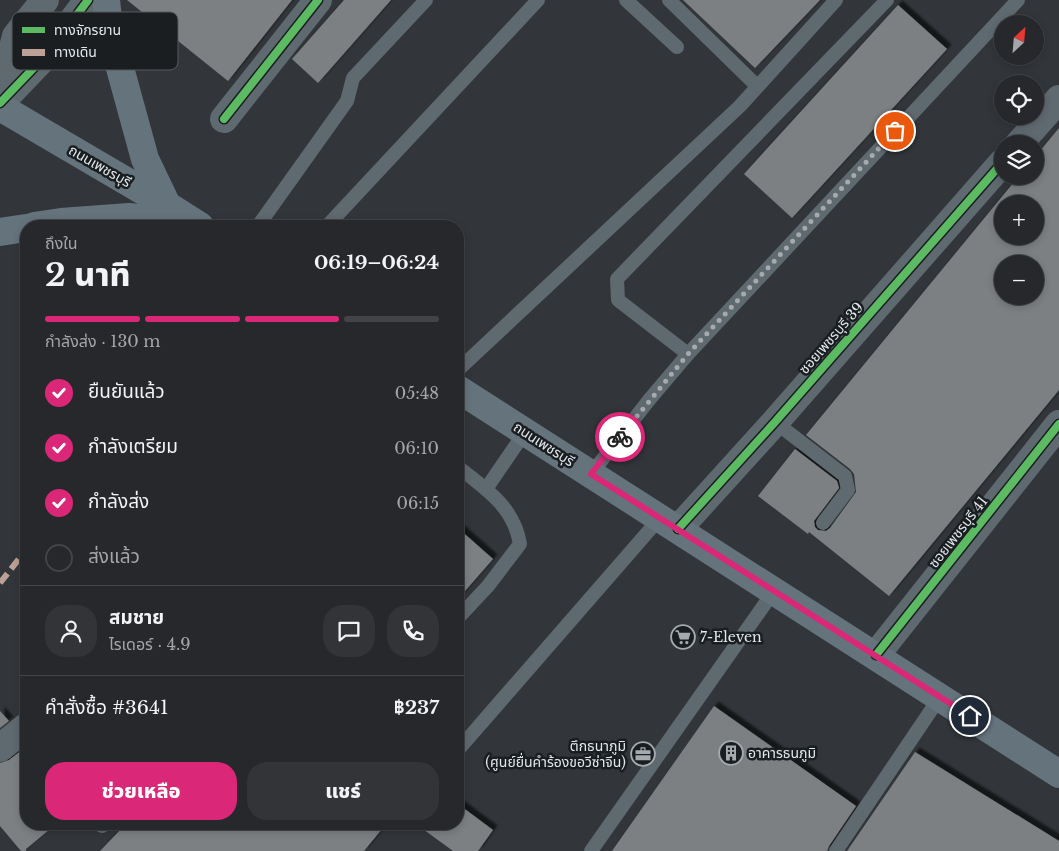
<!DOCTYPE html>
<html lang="th">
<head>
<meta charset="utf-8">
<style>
	:root { --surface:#26282c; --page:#323438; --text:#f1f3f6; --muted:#a4a6a9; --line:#424448; --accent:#db2777 }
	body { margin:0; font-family:"Libre Baskerville","Noto Sans Thai",serif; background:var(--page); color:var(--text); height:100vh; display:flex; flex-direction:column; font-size:19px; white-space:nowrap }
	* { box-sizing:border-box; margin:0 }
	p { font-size:16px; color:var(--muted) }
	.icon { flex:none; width:28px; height:28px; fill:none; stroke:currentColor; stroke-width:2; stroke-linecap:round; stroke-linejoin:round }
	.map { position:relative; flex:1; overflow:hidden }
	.drawer { position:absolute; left:20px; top:220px; width:444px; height:610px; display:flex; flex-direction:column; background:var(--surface); border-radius:20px; box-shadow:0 2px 8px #0003,0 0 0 1px var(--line) }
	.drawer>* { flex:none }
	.needle { width:32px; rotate:26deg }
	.controls { position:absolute; left:994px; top:15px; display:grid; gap:10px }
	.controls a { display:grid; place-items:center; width:50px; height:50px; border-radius:50%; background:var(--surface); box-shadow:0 2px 8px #0003,0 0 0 1px var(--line); font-size:25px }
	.pin { position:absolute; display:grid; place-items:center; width:42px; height:42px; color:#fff; margin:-21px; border:2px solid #fff; border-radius:50%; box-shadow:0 1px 5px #0007 }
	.courier { position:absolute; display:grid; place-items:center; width:50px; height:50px; margin:-25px; border:4px solid #db2777; border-radius:50%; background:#fff; color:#222; box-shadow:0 1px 6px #0007 }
	.overview em { font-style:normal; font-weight:800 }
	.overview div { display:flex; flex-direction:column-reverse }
	.overview { display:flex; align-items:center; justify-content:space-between; height:85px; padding:0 25px }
	h1 { font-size:32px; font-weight:800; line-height:38px }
	.bar { display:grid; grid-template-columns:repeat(4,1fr); gap:8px 5px; align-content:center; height:60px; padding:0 25px }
	.bar i { height:6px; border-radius:4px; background:var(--line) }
	.bar .current { background:var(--accent) }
	.bar p { grid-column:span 4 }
	.line { display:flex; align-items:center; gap:12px; padding:0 25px; border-top:1px solid var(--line) }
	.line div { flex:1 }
	.round { display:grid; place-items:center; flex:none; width:52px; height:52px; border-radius:20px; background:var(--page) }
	ol { padding:0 25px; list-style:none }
	li { display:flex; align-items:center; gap:15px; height:55px }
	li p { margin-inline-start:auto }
	li .icon { padding:5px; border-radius:50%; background:var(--accent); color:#fff; stroke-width:4 }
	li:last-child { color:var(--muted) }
	li i { width:28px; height:28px; border:2px solid var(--line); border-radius:50% }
	.action { display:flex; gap:10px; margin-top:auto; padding:10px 25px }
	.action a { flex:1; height:58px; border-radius:20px; background:var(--accent); color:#fff; font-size:20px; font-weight:800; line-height:58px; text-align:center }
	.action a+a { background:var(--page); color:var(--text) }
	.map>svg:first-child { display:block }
</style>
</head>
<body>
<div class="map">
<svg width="1059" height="851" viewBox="0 0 1059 851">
	<defs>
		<filter id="shadow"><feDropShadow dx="4.5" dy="-4.5" stdDeviation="1" flood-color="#0009"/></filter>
	</defs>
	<rect width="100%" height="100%" fill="#32363a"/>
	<g fill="#7d8083" fill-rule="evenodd" filter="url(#shadow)">
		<polygon points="127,0 292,0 228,81"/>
		<polygon points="344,0 391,0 318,83 292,59"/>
		<polygon points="683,0 820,0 755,68"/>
		<polygon points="898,5 947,49 792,218 744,174"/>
		<path d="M1059 128V390L889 596 809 532 808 534 758 496 795 449 837 481 839 488 814 521 815 527 818 530 826 531 830 528 856 492 854 474 850 469 806 435 1019 176H1035V157ZM1002 204H1035V236H1002ZM1002 264H1035V296H1002Z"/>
		<polygon points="458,528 493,559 458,599"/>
		<polygon points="714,706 856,806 829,846 827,851 612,851"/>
		<polygon points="0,711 9,721 0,728"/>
		<polygon points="26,747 26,824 56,824 26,849 26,851 21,851 0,826 0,763 9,760"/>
		<polygon points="915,752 1059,841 1059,851 847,851"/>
		<polygon points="458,804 493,830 478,851 453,851 416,824 458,824"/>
		<polygon points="126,824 386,824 364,851 100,851"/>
	</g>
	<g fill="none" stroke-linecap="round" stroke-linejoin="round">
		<g stroke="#5f6970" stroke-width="14">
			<polyline points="626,0 677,47"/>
			<polyline points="669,0 757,86"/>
			<polyline points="258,226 347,101 353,78 426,0"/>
			<polyline points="327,226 538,0"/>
			<polyline points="688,354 1018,0"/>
			<polyline points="458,370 740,106 836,0"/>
			<polyline points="775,422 845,476 848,490 823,523"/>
			<path d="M458 467C486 489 514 507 520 544L488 586 458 618"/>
			<polyline points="591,474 649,400 688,354 618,300 617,279 887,0"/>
			<polyline points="486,489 525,432"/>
			<polyline points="458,750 660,518"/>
			<polyline points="102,826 105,824"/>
			<polyline points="591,851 774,591"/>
			<polyline points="836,851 940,697"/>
		</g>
		<g stroke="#5f6970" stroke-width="28">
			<polyline points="224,119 318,0"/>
			<polyline points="1019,144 1059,99"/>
			<polyline points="678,529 775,422 1002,163"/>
			<polyline points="876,655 1059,424"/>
			<polyline points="0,748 26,727"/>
		</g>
		<g stroke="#5f6970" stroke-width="28">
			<polyline points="0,97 16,36 45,0"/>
			<polyline points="0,103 49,52 88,0"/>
		</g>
		<g stroke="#65737d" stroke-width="28">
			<polyline points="106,0 109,28 145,159 167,205"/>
			<polyline points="0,107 167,205 200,226"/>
			<polyline points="34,226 61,222 129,217 191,224"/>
			<polyline points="0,232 26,228"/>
			<polyline points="458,389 1059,774"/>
		</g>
		<polyline stroke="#bda197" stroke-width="6" stroke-dasharray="12 6" stroke-linecap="butt" points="0,583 26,550"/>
		<g stroke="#1a1e21" stroke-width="11">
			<g id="cycleway">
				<polyline points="0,103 49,52 88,0"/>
				<polyline points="224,119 318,0"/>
				<polyline points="678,529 775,422 1002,163"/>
				<polyline points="876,655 1059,424"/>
			</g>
		</g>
		<use href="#cycleway" stroke="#5cba63" stroke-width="8"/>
	</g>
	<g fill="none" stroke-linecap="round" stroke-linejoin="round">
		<polyline stroke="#a5aaae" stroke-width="5" stroke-dasharray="0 9" points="620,437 688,354 895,131"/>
		<polyline stroke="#db2777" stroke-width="6" points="620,437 591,474 970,716"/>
	</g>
	<defs>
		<g id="supermarket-ring" transform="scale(1.25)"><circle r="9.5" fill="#1a1e21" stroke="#a5aaae" stroke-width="1.5"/><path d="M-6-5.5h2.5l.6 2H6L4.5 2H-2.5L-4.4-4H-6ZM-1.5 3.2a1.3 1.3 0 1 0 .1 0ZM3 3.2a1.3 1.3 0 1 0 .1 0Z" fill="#a5aaae"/></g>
		<g id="building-ring" transform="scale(1.25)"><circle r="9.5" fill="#1a1e21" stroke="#a5aaae" stroke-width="1.5"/><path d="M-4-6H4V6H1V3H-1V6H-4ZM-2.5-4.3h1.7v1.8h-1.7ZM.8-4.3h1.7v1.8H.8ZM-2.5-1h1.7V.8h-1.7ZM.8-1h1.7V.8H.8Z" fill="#a5aaae"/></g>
		<g id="office-ring" transform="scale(1.25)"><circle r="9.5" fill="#1a1e21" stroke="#a5aaae" stroke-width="1.5"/><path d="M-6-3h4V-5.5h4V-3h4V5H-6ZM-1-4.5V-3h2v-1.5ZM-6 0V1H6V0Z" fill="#a5aaae"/></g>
	</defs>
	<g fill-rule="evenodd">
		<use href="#supermarket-ring" x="683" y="637"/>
		<use href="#building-ring" x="731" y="753"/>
		<use href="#office-ring" x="643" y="754"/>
	</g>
	<g text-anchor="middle" stroke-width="5" stroke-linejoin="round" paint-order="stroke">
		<g font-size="14" fill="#e3e8ec" stroke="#1a1e21">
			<text transform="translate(100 166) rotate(30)" y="5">ถนนเพชรบุรี</text>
			<text transform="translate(831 338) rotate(-49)" y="5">ซอยเพชรบุรี 39</text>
			<text transform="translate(544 444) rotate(33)" y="5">ถนนเพชรบุรี</text>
			<text transform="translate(958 532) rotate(-52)" y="5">ซอยเพชรบุรี 41</text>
		</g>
		<g font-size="14" fill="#e3e8ec" stroke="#1a1e21" text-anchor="start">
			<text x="700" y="642">7-Eleven</text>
			<text x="626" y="751" text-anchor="end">ตึกธนาภูมิ<tspan x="626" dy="16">(ศูนย์ยื่นคำร้องขอวีซ่าจีน)</tspan></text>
			<text x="748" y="758">อาคารธนภูมิ</text>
		</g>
	</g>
	<rect x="12" y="12" width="166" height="58" rx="8" fill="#1a1e21" stroke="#565b5e" stroke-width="1"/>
	<rect x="22" y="27" width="23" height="6" fill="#5cba63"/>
	<rect x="22" y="49" width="23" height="7" fill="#bda197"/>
	<g font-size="14" fill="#e3e8ec">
		<text x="54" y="35">ทางจักรยาน</text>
		<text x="54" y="57">ทางเดิน</text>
	</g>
</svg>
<div class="controls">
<a><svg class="needle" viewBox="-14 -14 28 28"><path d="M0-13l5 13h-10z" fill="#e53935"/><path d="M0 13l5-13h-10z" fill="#a4a6a9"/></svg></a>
<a><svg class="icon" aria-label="locate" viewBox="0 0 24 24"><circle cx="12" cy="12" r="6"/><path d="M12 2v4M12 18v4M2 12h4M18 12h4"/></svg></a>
<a><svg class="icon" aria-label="layers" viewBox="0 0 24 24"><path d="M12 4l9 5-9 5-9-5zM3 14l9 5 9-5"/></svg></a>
<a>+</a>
<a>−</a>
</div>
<div class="pin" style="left:895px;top:131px;background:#ea580c"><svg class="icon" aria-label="bag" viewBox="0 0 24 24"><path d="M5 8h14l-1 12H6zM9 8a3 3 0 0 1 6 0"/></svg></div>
<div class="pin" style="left:970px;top:716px;background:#1f2937"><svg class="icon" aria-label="home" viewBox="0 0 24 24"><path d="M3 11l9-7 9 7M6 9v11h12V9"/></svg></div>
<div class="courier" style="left:620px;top:437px"><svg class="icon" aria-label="bike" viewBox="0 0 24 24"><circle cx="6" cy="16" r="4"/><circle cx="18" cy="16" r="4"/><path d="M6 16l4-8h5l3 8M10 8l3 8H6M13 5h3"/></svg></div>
<section class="drawer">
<div class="overview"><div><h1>2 นาที</h1><p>ถึงใน</p></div><em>06:19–06:24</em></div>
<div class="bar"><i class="current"></i><i class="current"></i><i class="current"></i><i></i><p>กำลังส่ง · 130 m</p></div>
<ol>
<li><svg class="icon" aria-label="check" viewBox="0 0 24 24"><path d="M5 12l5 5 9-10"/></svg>ยืนยันแล้ว<p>05:48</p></li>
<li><svg class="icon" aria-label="check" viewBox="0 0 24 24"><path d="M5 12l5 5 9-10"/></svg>กำลังเตรียม<p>06:10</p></li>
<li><svg class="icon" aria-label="check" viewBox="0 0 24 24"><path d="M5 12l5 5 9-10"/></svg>กำลังส่ง<p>06:15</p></li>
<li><i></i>ส่งแล้ว</li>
</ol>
<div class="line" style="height:90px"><a class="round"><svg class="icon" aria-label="person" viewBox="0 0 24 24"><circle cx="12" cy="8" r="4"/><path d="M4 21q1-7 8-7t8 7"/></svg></a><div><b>สมชาย</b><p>ไรเดอร์ · 4.9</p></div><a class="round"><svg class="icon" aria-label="chat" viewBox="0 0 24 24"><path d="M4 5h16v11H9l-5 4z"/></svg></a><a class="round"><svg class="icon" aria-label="phone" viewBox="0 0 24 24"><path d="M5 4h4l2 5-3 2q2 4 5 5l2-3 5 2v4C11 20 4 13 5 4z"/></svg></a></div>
<div class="line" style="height:65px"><div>คำสั่งซื้อ #3641</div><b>฿237</b></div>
<div class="action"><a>ช่วยเหลือ</a><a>แชร์</a></div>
</section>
</div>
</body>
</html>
